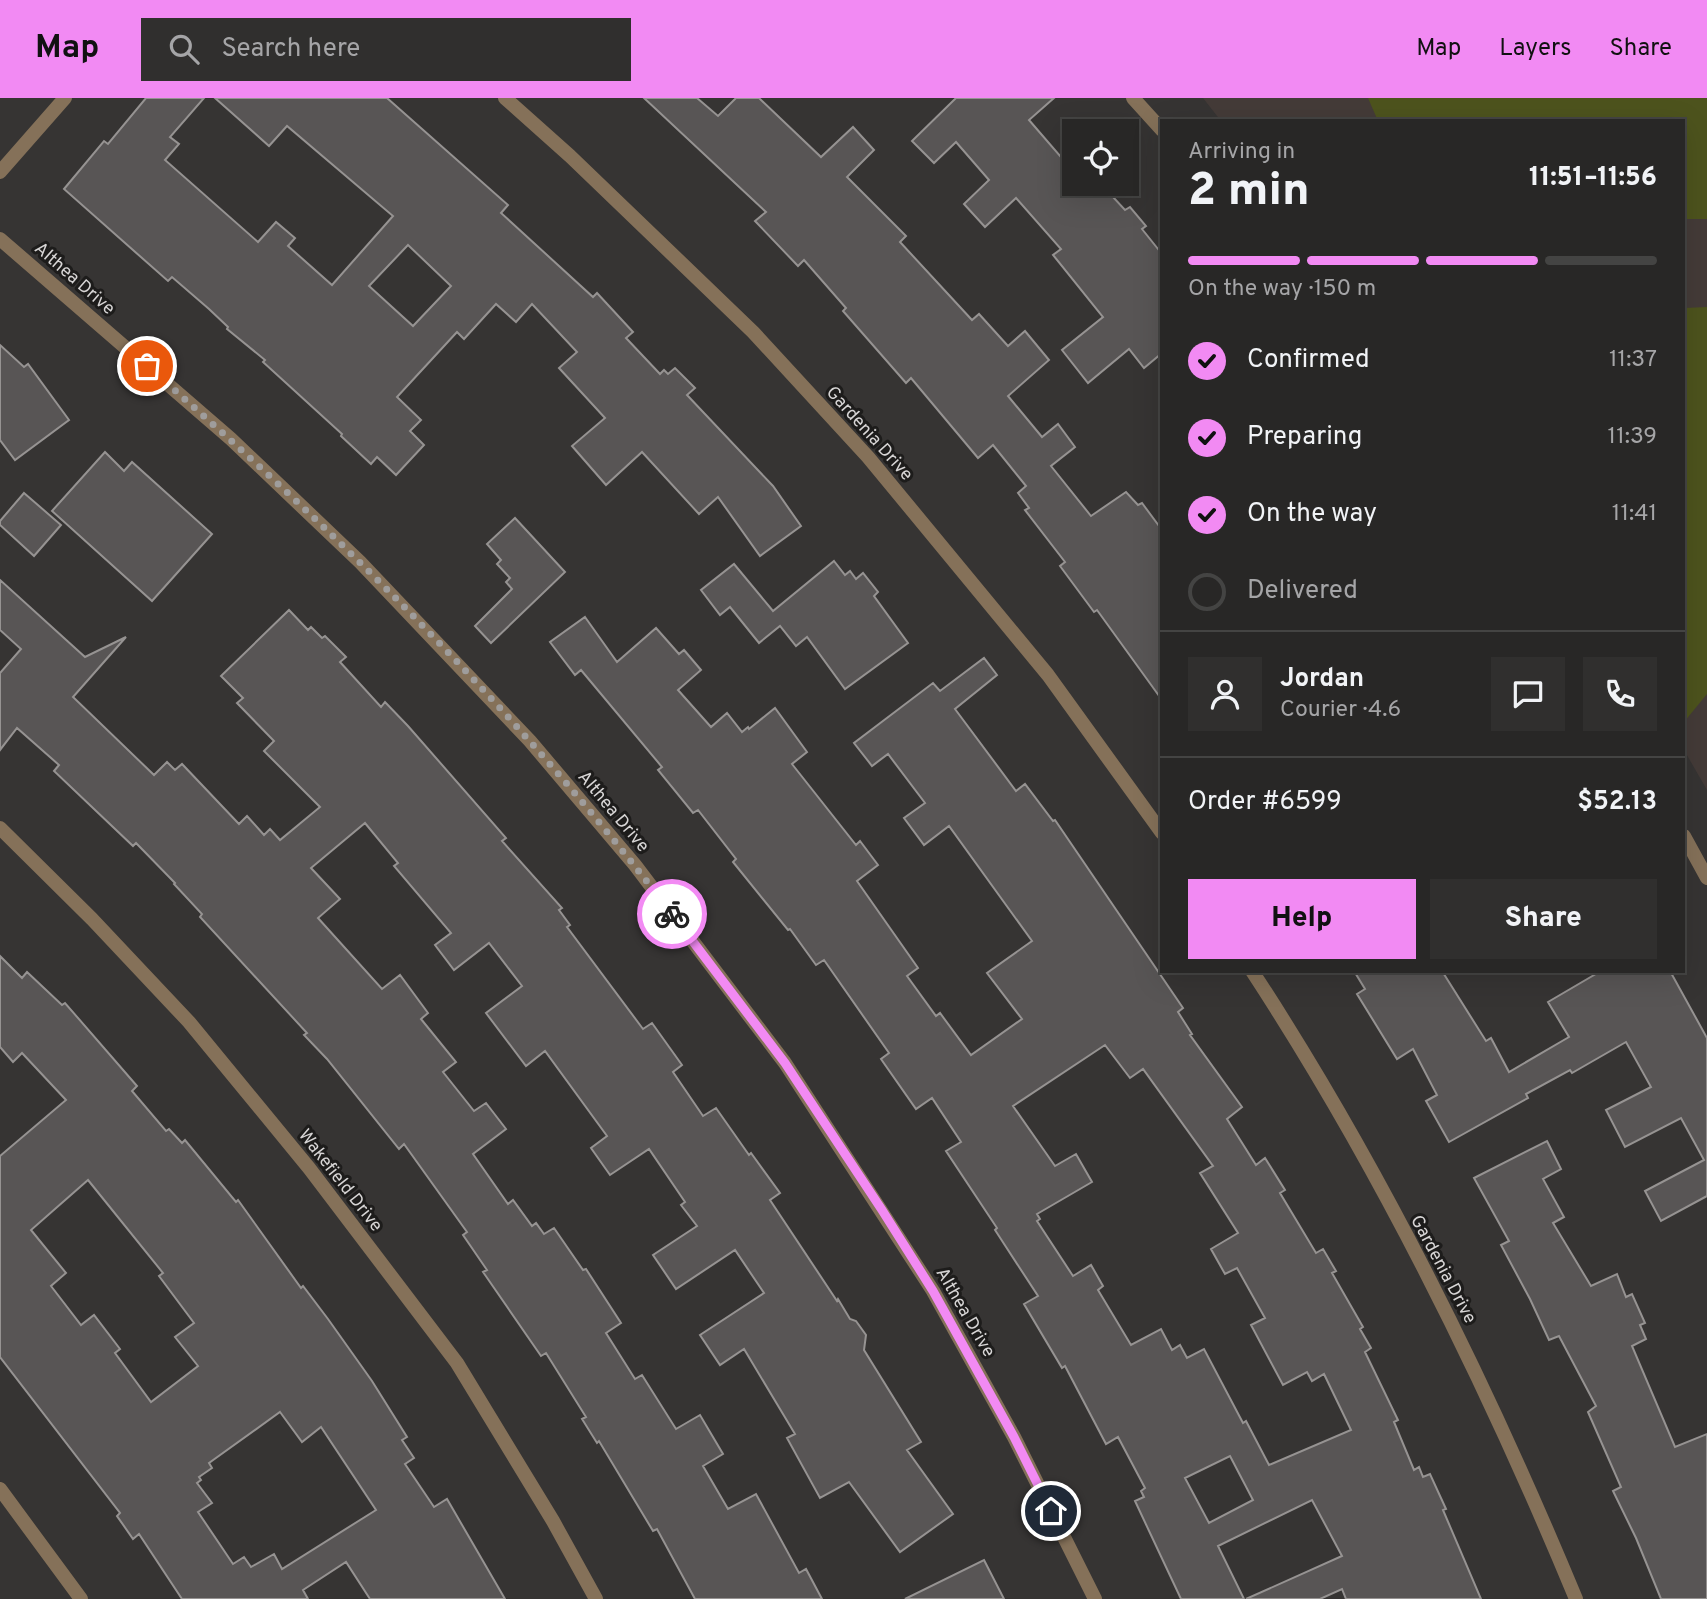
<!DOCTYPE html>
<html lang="en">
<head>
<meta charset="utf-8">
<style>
	:root { --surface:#282726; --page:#302f2e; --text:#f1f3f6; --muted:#a5a5a7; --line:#444443; --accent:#f28af3 }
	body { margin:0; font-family:Overpass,sans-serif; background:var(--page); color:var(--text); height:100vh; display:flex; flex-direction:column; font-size:26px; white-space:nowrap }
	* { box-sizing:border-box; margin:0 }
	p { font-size:23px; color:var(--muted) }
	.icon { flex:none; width:38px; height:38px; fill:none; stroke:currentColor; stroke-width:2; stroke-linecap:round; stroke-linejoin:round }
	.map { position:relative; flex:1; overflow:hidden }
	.drawer { position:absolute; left:1160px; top:21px; width:525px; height:854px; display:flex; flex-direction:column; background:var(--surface); border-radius:0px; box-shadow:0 7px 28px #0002,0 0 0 2px var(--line) }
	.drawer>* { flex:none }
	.fabs { position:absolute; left:1062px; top:21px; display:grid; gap:14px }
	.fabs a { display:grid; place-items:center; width:77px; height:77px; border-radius:0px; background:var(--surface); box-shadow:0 7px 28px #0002,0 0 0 2px var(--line); font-size:35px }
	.pin { position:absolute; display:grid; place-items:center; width:60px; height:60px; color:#fff; margin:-30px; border:4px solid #fff; border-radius:50%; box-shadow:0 2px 7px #0007 }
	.courier { position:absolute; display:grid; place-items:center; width:70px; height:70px; margin:-35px; border:5px solid #f28af3; border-radius:50%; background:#fff; color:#222; box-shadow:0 2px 9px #0007 }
	.overview em { font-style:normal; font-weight:800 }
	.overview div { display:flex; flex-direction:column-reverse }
	.overview { display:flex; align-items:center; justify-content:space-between; height:119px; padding:0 28px }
	h1 { font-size:46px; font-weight:800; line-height:52px }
	.bar { display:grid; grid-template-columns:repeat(4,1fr); gap:10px 7px; align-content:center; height:84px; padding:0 28px }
	.bar i { height:9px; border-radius:5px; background:var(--line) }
	.bar .active { background:var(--accent) }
	.bar p { grid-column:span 4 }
	.line { display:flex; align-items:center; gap:18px; padding:0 28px; border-top:2px solid var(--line) }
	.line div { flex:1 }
	.round { display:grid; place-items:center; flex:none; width:74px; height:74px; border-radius:0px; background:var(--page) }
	ol { padding:0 28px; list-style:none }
	li { display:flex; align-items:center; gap:21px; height:77px }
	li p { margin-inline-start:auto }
	li .icon { padding:7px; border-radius:50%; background:var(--accent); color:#111; stroke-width:4 }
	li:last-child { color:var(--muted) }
	li i { width:38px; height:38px; border:4px solid var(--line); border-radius:50% }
	.primary-button { display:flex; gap:14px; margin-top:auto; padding:14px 28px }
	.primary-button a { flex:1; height:80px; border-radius:0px; background:var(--accent); color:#111; font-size:28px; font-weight:800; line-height:80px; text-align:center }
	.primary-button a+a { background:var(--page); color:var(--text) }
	header { display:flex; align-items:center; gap:42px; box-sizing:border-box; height:98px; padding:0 35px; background:var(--accent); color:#111 }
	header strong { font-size:33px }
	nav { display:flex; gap:38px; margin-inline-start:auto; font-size:24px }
	.search { width:490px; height:63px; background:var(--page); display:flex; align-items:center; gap:18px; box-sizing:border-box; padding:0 24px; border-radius:0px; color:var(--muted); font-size:26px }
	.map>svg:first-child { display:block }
</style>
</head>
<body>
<header>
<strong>Map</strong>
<div class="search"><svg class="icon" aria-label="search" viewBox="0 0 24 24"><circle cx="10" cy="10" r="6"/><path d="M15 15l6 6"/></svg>Search here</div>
<nav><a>Map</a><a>Layers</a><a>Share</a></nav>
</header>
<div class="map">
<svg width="1707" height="1501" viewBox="0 0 1707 1501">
	<rect width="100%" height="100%" fill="#363433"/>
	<polygon fill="#443b38" points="1203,0 1707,0 1707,692 1684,652 1684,23 1221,23"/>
	<g fill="#4d531d">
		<polygon points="1368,0 1707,0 1707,121 1684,121 1684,23 1378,23"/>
		<polygon points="1707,209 1707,596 1684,624 1684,210"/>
	</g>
	<g fill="#585555" stroke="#969392" stroke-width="2" fill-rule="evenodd">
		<path d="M146 0H204L170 39 179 46 165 62 258 144 276 124 295 140 288 148 332 187 393 118 287 28 269 48 215 0H387L508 107 501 115 593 199 597 195 633 234 626 240 660 276 664 272 668 276 675 270 695 290 687 297 773 388 801 428 760 458 718 399 699 416 642 354 606 387 572 348 605 320 559 270 577 254 532 206 516 224 496 206 464 241 457 234 397 299 421 322 410 333 424 347 396 377 377 359 371 366 341 338 342 336 263 264 265 262 227 231 228 229 209 211 172 179 168 183 64 91 104 43 108 46ZM408 147 451 188 413 228 369 188Z"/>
		<polygon points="644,0 697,0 718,18 736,0 759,0 821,59 853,29 874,52 847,79 906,138 900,144 972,222 979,216 1008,248 1025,233 1049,262 1008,298 1042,339 1058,326 1075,349 1051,368 1091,418 1126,394 1138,407 1142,405 1162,432 1162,602 1097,512 1094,514 1060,468 1065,464 1025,412 1029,410 1018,395 1026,388 993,347 978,360 911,280 906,285 843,213 846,210 804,162 798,168 755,123 766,114"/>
		<polygon points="956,0 1054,0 1029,22 1074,74 1074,86 1101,86 1125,112 1130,109 1146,128 1142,131 1162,156 1162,255 1144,270 1129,251 1088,285 1062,252 1103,219 1053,157 1061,151 1016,100 985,129 964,106 989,82 956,44 934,65 912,43"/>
		<polygon points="0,247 24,269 28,266 69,322 15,362 0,342"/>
		<polygon points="105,354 124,373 132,364 212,436 152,503 52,413"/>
		<polygon points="24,395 61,427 34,458 0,427 0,423"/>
		<polygon points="515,420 565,474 491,545 475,528 512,491 506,484 510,480 497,466 501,462 487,446"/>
		<polygon points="834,463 845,477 850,473 856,481 863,475 878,494 874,498 908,545 845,591 807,539 796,548 780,528 759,545 730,509 720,517 701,492 734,466 773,513"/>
		<polygon points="0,482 85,559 126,539 73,599 154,677 167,664 175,672 182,666 239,726 247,718 264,737 270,731 280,742 320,709 264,653 274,643 237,605 243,600 221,578 289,512 308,532 311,529 322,540 325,538 346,559 340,564 381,609 385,604 408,628 506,740 502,743 562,810 559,812 570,827 567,829 643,931 652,925 682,967 673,974 703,1018 716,1010 749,1057 751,1055 780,1095 770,1102 837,1203 838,1201 850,1221 856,1223 866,1237 864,1252 921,1344 907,1352 953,1416 900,1454 849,1384 820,1400 787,1340 795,1336 744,1251 720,1267 700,1237 764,1195 735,1152 676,1191 653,1157 697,1128 681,1107 685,1104 649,1051 610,1077 591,1050 607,1038 545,953 526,968 486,915 522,888 489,845 454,872 435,847 451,835 394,768 398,765 365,725 311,770 340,801 318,820 382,891 400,877 428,915 421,921 456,964 443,974 474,1013 486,1005 506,1031 473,1056 508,1106 513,1102 532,1128 536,1125 544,1136 554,1130 583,1172 586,1171 621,1225 606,1235 635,1281 642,1277 676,1331 700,1317 723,1356 703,1368 728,1411 756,1396 799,1475 806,1471 822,1501 695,1501 657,1431 653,1433 599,1343 597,1345 582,1321 586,1319 546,1255 541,1258 483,1174 487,1172 463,1137 467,1134 404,1046 399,1051 327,961 304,937 307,935 200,819 202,816 174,786 175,785 136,745 133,748 54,673 59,667 17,630 0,652 0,575 21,551 0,532"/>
		<path d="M585 519 617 564 656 530 679 556 684 552 701 572 678 592 711 629 727 615 742 634 748 629 749 631 775 610 807 654 792 666 856 747 860 743 878 767 857 783 918 870 907 878 936 918 940 915 971 957 1022 921 987 875 1032 843 949 728 924 747 904 720 925 705 888 656 872 668 854 645 933 585 940 593 984 560 997 577 955 611 1016 693 1025 686 1053 723 1055 722 1183 910 1178 914 1192 936 1190 937 1242 1009 1227 1021 1256 1067 1265 1060 1285 1092 1280 1095 1316 1155 1323 1151 1336 1173 1332 1175 1363 1229 1360 1231 1371 1250 1365 1254 1398 1322 1394 1324 1414 1372 1419 1369 1423 1379 1430 1376 1446 1411 1443 1412 1481 1501H1346L1342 1491 1320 1501H1246L1342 1458 1312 1402 1218 1448 1244 1501H1181L1135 1403 1144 1399 1141 1393 1145 1390 1118 1339 1106 1346 1065 1268 1062 1270 1024 1206 1038 1198 995 1132 997 1130 946 1053 961 1044 932 1000 916 1011 881 961 889 955 824 862 816 867 790 831 788 832 733 764 736 761 698 712 693 715 658 672 662 669 581 572 575 577 550 544ZM1105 947 1130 980 1143 971 1213 1068 1200 1075 1238 1135 1211 1151 1225 1176 1237 1170 1265 1220 1251 1227 1283 1287 1307 1274 1312 1283 1324 1276 1351 1332 1269 1367 1246 1323 1243 1325 1204 1251 1187 1260 1180 1247 1172 1252 1161 1231 1131 1247 1098 1192 1103 1188 1091 1167 1073 1178 1037 1123 1040 1121 1037 1116 1092 1084 1076 1056 1055 1068 1013 1008ZM1230 1358 1253 1402 1209 1425 1185 1380Z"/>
		<path d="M0 858 22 880 27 874 62 907 65 905 137 988 132 993 166 1033 169 1031 182 1045 185 1042 236 1104 238 1102 301 1190 303 1188 328 1221 372 1283 407 1339 402 1342 414 1360 405 1366 434 1409 447 1401 505 1501H370L346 1464 303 1492 308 1501H182L139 1436 133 1441 117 1418 120 1415 0 1259V1058L66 1002 22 955 13 964 0 949ZM88 1082 163 1175 159 1178 194 1225 175 1239 198 1268 151 1304 115 1255 120 1251 94 1217 81 1227 51 1188 66 1175 31 1132ZM280 1314 302 1344 321 1329 376 1412 282 1471 274 1456 251 1469 244 1459 233 1466 198 1414 212 1405 197 1385 201 1382 199 1379 212 1370 209 1365Z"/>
		<polygon points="1354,873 1442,873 1486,943 1491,940 1509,974 1569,939 1548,904 1601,873 1670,873 1707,940 1707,1098 1661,1123 1645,1093 1704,1062 1681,1020 1625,1049 1606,1012 1651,989 1626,944 1572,975 1570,972 1526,996 1528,1000 1449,1044 1426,1003 1437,997 1413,951 1397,961 1357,896 1365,891"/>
		<polygon points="1547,1043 1561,1071 1543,1081 1564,1119 1553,1125 1591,1188 1617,1176 1626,1199 1632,1196 1645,1225 1640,1227 1646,1241 1632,1248 1675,1349 1707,1336 1707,1501 1661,1501 1636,1440 1613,1393 1621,1389 1588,1314 1596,1308 1559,1238 1549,1242 1530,1201 1501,1147 1509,1143 1474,1080"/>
		<polygon points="984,1462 1004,1501 905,1501"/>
	</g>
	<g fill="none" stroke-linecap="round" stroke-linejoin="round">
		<g stroke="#857159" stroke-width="14">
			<polyline points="505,0 570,58 753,234 868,359 1048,577 1162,735"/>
			<polyline points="1133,0 1162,32"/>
			<polyline points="0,74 65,0"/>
			<polyline points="0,141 231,341 360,464 530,643 635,767 785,965 933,1193 1014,1339 1095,1501"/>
			<polyline points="0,730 92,821 189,924 309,1070 457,1265 553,1423 596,1501"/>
			<polyline points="1684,738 1707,780"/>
			<path d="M1252 873C1381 1070 1486 1284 1576 1501"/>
			<polyline points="0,1391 81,1501"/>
		</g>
	</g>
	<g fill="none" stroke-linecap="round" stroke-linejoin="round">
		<path stroke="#9f9d9c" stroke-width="7" stroke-dasharray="0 12.6" d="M147 268C336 432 520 616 672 816"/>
		<polyline stroke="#f28af3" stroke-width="9" points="672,816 785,965 882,1112 933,1193 1014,1339 1051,1413"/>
	</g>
	<g text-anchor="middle" stroke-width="6" stroke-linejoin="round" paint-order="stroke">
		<g font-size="18" fill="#d7d5d5" stroke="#1d1c1b">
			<text transform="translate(75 180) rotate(41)" y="6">Althea Drive</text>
			<text transform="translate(870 335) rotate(48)" y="6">Gardenia Drive</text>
			<text transform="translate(614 713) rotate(50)" y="6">Althea Drive</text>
			<text transform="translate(341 1082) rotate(52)" y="6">Wakefield Drive</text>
			<text transform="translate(1444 1171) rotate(62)" y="6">Gardenia Drive</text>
			<text transform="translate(966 1214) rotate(60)" y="6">Althea Drive</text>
		</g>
	</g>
</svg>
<div class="fabs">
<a><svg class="icon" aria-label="locate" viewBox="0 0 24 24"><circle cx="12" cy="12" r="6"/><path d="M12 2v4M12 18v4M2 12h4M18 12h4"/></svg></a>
</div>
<div class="pin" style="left:147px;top:268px;background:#ea580c"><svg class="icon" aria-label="bag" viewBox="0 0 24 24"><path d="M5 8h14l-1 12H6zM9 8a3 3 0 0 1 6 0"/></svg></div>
<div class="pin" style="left:1051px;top:1413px;background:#1f2937"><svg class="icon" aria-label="home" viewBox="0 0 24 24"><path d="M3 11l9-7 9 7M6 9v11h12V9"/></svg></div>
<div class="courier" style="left:672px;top:816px"><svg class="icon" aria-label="bike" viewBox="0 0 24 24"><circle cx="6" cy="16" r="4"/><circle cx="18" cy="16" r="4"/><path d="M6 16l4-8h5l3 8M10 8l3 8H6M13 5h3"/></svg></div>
<section class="drawer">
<div class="overview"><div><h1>2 min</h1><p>Arriving in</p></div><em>11:51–11:56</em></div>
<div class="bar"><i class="active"></i><i class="active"></i><i class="active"></i><i></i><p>On the way · 150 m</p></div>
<ol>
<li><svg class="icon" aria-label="check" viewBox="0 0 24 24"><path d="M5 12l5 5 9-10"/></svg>Confirmed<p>11:37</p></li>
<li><svg class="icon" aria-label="check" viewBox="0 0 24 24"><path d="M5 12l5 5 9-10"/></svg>Preparing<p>11:39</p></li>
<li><svg class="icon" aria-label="check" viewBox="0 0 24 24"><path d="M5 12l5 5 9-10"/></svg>On the way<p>11:41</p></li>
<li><i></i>Delivered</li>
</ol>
<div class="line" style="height:126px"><a class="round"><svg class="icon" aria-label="person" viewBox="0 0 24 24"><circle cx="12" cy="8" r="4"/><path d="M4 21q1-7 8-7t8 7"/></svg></a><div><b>Jordan</b><p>Courier · 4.6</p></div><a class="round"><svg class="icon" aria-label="chat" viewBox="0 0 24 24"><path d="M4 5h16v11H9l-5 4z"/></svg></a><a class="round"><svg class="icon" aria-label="phone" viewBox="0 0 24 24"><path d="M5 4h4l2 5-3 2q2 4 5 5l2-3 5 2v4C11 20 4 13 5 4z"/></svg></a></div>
<div class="line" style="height:91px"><div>Order #6599</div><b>$52.13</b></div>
<div class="primary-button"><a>Help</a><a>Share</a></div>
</section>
</div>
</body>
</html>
